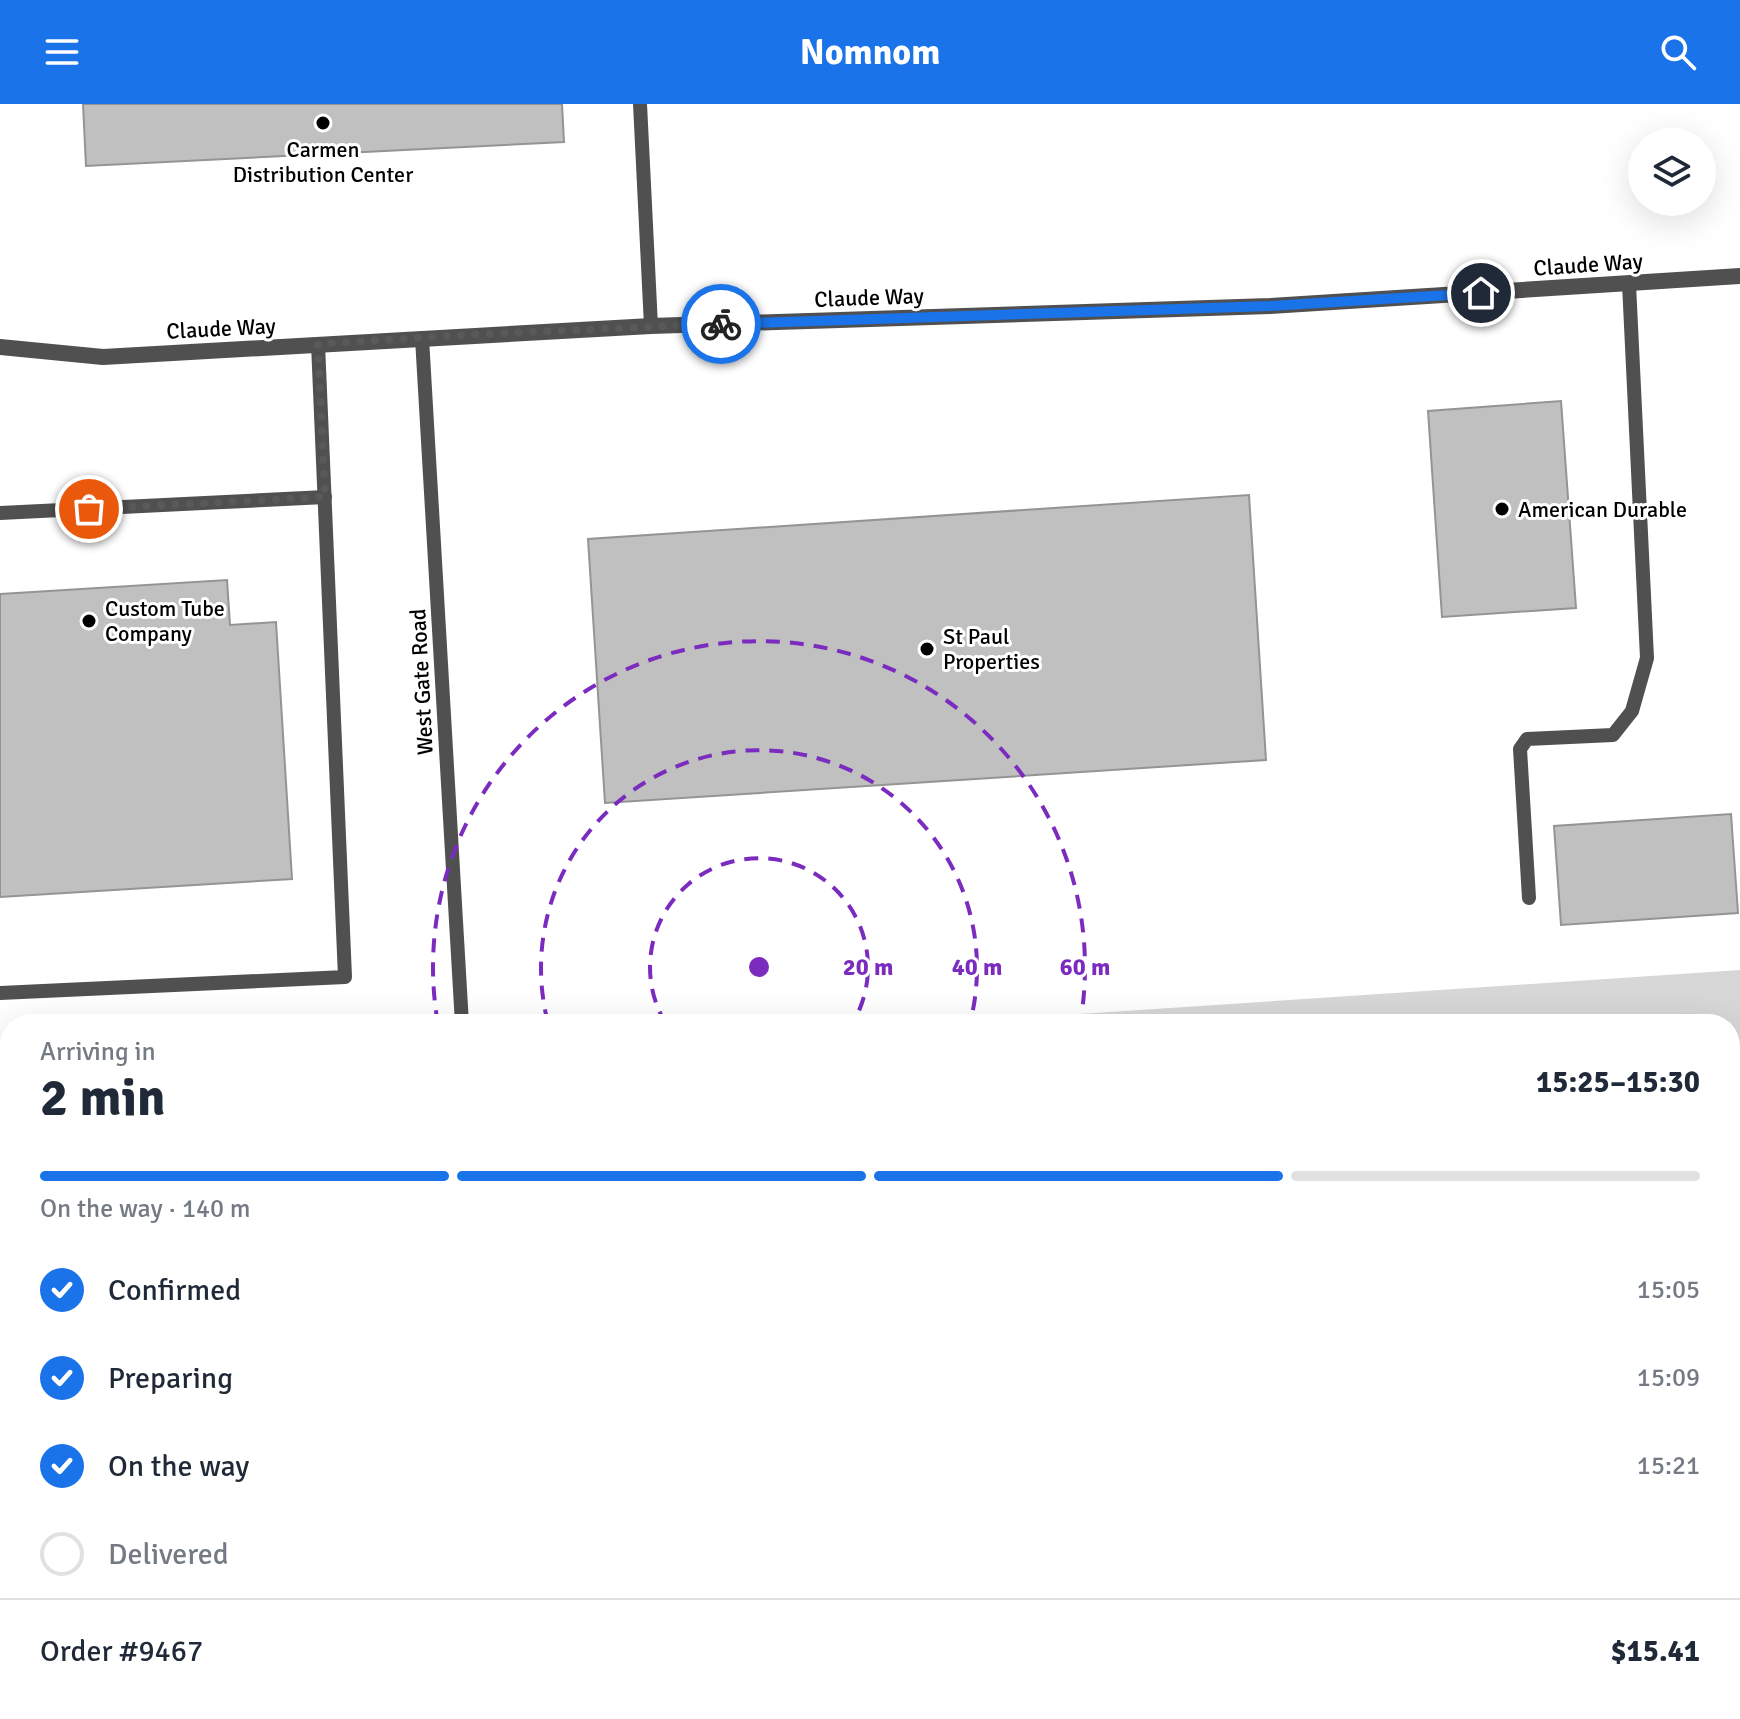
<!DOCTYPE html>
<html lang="en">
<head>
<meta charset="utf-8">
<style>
	:root { --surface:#fff; --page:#f2f2f3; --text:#1f2937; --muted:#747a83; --line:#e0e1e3; --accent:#1a73e8 }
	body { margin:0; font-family:Signika,sans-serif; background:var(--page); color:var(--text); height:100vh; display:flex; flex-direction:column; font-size:30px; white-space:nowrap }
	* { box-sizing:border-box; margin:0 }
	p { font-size:26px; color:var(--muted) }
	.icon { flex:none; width:44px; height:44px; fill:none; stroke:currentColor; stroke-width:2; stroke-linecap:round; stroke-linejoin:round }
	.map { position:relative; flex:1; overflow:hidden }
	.panel { position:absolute; left:0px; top:910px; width:1740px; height:706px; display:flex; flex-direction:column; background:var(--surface); border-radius:32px 32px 0 0; box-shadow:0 8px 32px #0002 }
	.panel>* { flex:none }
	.fabs { position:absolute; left:1628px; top:24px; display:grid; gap:16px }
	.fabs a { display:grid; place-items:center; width:88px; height:88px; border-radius:50%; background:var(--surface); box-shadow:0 8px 32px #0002; font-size:40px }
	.pin { position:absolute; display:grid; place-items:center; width:68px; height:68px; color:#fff; margin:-34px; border:4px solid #fff; border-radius:50%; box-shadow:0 2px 8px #0007 }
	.courier { position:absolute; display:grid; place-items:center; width:80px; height:80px; margin:-40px; border:6px solid #1a73e8; border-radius:50%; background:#fff; color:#222; box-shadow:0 2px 10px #0007 }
	.headline em { font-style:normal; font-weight:700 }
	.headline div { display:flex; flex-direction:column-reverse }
	.headline { display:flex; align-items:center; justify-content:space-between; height:136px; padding:0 40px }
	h1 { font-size:52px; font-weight:700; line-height:60px }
	.bar { display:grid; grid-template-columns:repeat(4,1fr); gap:12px 8px; align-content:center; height:96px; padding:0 40px }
	.bar i { height:10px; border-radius:6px; background:var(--line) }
	.bar .active { background:var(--accent) }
	.bar p { grid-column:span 4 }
	.line { display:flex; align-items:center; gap:20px; padding:0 40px; border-top:2px solid var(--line) }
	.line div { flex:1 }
	ol { padding:0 40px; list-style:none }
	li { display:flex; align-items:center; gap:24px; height:88px }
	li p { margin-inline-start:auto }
	li .icon { padding:8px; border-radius:50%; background:var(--accent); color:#fff; stroke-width:4 }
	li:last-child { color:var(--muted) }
	li i { width:44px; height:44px; border:4px solid var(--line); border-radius:50% }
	header { display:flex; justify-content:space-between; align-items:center; height:104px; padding:0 40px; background:var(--accent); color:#fff; font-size:36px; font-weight:700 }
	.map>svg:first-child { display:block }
</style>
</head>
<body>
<header><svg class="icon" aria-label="menu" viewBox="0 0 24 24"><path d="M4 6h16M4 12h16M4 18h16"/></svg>Nomnom<svg class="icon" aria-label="search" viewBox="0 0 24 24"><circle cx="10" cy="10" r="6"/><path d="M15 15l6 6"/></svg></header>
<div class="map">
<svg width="1740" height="1615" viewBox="0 0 1740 1615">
	<rect width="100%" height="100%" fill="#fff"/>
	<g fill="#d7d7d7">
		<polygon points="1740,866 1740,1102 1730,1106 1730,920 929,920"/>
		<polygon points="0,979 10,979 10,1227 0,1231"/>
		<polygon points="1740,1176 1740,1490 1730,1494 1730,1179"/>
		<polygon points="10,1269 10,1593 0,1596 0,1273"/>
		<polygon points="80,1606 367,1606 362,1615 56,1615"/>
		<polygon points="597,1606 992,1606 998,1615 573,1615"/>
		<polygon points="1105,1606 1430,1606 1406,1615 1112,1615"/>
	</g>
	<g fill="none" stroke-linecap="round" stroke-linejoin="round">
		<g stroke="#808080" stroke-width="98">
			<polyline points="1730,1144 1740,1140"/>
			<polyline points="1052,1606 1055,1615"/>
			<polyline points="486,1615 510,1606"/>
		</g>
		<polyline stroke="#808080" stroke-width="244" points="1647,1615 1670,1606"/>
	</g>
	<g fill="#c0c0c0" stroke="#949494" stroke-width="2">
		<polygon points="83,0 562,0 564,38 86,62"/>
		<polygon points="1561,297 1576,504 1442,513 1428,307"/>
		<polygon points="1249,391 1266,656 605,699 588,435"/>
		<polygon points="227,476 230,521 276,518 292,775 0,793 0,490"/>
		<polygon points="1731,710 1738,809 1561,821 1554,722"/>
	</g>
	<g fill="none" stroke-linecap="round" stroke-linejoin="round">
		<g stroke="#505050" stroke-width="14">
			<polyline points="640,0 651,222"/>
			<polyline points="422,234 462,920"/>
			<polyline points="0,409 325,393"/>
			<polyline points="1529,794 1520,645 1527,635 1613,631 1632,607 1647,554 1629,180"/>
			<polyline points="0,889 345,873 318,240"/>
			<polyline points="0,1248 10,1244"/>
			<polyline points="409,1606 412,1615"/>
			<polyline points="5,1615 29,1606"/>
		</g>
		<polyline stroke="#505050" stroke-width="16" points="0,243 103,253 651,222 1270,202 1740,172"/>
	</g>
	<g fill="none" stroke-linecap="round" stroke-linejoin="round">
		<polyline stroke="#595959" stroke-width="8" stroke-dasharray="0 14.4" points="89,405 325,393 318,240 481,230 721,220"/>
		<polyline stroke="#1a73e8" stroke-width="10" points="721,220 1270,202 1481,189"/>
	</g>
	<g fill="none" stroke="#7b2cbf" stroke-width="4" stroke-dasharray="14 10">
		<path d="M666 920A109 109 0 1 1 852 920"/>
		<path d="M548 919A218 218 0 1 1 970 919"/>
		<path d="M438 920A326 326 0 1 1 1080 920"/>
	</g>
	<g fill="#000" stroke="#fff" stroke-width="3">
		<circle cx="323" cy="19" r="8"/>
		<circle cx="1502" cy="405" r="8"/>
		<circle cx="89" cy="517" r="8"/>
		<circle cx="927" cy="545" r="8"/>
	</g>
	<g text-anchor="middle" stroke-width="6" stroke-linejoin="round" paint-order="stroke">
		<g font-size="22" fill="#000" stroke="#fff" text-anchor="start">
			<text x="323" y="53" text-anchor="middle">Carmen<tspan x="323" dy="25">Distribution Center</tspan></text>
			<text x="1518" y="413">American Durable</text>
			<text x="105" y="512">Custom Tube<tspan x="105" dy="25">Company</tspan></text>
			<text x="943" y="540">St Paul<tspan x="943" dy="25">Properties</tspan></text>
		</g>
		<g font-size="22" fill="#000" stroke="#fff">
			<text transform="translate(1588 160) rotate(-4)" y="8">Claude Way</text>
			<text transform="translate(869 193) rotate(-2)" y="8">Claude Way</text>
			<text transform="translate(221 224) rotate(-3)" y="8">Claude Way</text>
			<text transform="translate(421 578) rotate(-93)" y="8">West Gate Road</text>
		</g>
	</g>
	<circle cx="759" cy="863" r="12" fill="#7b2cbf" stroke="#fff" stroke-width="4"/>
	<g font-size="24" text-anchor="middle" font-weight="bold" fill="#7b2cbf" stroke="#fff" stroke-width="6" stroke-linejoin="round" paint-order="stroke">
		<text x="868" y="871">20 m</text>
		<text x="977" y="871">40 m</text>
		<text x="1085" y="871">60 m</text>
	</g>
</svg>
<div class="fabs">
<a><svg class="icon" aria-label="layers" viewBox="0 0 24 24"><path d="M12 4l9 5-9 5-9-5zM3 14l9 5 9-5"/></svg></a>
</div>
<div class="pin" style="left:89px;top:405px;background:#ea580c"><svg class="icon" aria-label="bag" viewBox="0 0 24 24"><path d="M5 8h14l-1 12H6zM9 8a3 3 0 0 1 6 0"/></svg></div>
<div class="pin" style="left:1481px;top:189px;background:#1f2937"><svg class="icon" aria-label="home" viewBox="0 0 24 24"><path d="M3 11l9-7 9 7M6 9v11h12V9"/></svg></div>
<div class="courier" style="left:721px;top:220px"><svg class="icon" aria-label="bike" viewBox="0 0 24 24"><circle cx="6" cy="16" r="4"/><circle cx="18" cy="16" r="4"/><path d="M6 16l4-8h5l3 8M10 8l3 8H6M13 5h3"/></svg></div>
<section class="panel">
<div class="headline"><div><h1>2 min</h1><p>Arriving in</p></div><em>15:25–15:30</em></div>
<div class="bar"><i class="active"></i><i class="active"></i><i class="active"></i><i></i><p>On the way · 140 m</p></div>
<ol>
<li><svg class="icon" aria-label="check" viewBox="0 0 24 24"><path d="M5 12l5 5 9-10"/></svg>Confirmed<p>15:05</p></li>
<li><svg class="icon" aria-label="check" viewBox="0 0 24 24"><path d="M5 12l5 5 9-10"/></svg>Preparing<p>15:09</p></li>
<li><svg class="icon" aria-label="check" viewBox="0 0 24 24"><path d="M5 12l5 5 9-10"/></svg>On the way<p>15:21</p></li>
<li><i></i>Delivered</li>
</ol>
<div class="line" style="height:104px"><div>Order #9467</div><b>$15.41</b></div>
</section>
</div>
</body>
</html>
